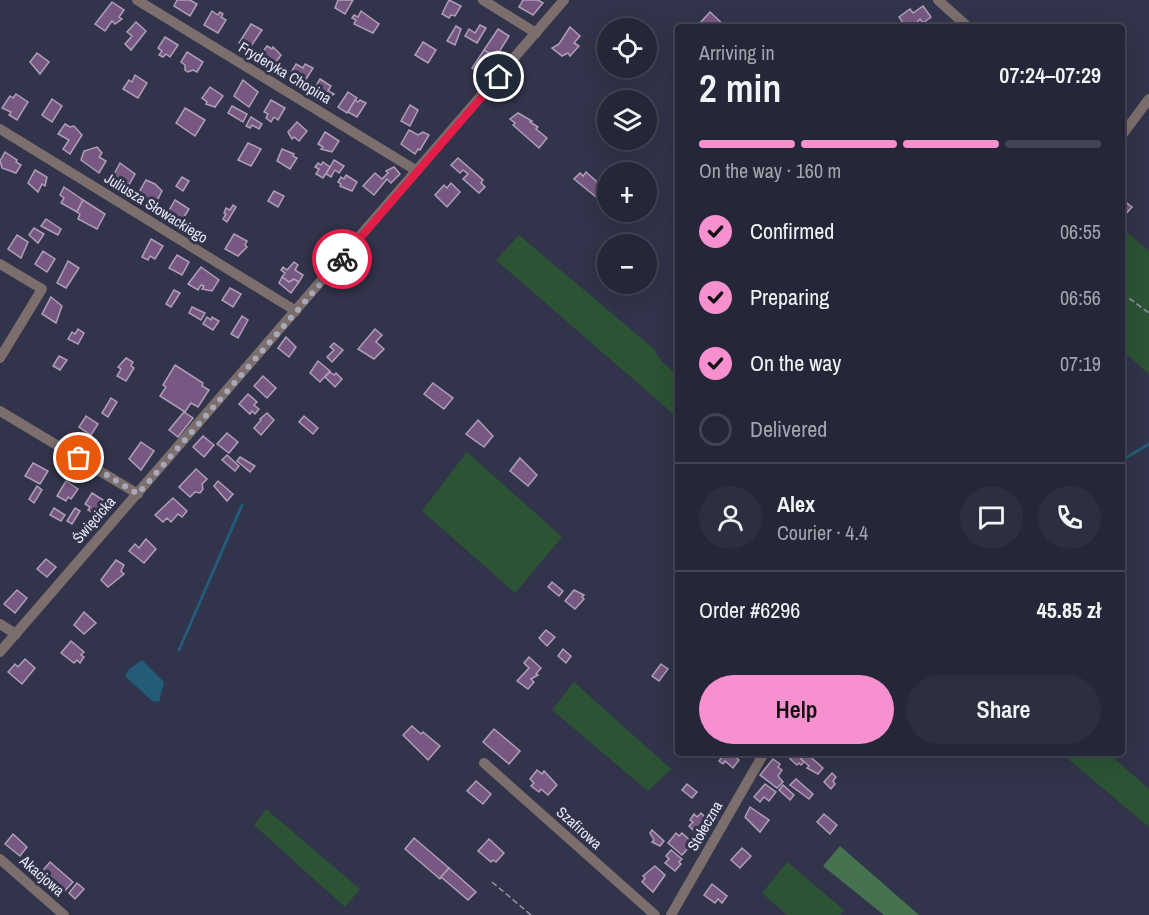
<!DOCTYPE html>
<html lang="en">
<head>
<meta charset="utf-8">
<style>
	:root { --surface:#252738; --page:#2d2f40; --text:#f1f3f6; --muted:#a3a5ae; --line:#424453; --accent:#f690cf }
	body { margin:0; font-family:"Archivo Narrow",sans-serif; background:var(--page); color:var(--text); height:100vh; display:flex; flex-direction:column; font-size:22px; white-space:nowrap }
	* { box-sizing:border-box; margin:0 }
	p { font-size:20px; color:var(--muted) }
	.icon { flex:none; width:33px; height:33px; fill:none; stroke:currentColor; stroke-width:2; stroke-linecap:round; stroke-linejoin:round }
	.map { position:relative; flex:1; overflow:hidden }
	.side { position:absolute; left:675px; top:24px; width:450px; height:732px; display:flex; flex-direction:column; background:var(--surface); border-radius:6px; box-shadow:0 6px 24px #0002,0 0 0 2px var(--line) }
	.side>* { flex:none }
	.fabs { position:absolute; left:597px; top:18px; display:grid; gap:12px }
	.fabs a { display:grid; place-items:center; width:60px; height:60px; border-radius:50%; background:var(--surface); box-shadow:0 6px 24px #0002,0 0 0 2px var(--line); font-size:30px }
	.pin { position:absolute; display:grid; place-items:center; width:51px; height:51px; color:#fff; margin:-26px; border:3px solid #fff; border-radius:50%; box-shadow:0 2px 6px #0007 }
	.courier { position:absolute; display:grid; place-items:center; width:60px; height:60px; margin:-30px; border:4px solid #e11d48; border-radius:50%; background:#fff; color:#222; box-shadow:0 2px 8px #0007 }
	.summary em { font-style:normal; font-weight:600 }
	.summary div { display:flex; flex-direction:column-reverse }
	.summary { display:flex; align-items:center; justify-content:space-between; height:102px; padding:0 24px }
	h1 { font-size:39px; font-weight:600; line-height:45px }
	.bar { display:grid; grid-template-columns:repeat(4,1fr); gap:9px 6px; align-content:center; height:72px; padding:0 24px }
	.bar i { height:8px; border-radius:4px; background:var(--line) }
	.bar .current { background:var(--accent) }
	.bar p { grid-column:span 4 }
	.line { display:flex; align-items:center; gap:15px; padding:0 24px; border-top:2px solid var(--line) }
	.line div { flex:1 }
	.round { display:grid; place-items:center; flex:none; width:63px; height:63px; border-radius:32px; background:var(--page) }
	ol { padding:0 24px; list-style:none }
	li { display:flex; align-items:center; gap:18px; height:66px }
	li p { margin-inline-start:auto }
	li .icon { padding:6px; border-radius:50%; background:var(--accent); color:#111; stroke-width:4 }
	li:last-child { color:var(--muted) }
	li i { width:33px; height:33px; border:3px solid var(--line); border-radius:50% }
	.primary-button { display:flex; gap:12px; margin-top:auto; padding:12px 24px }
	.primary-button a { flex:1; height:69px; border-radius:36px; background:var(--accent); color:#111; font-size:24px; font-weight:600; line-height:69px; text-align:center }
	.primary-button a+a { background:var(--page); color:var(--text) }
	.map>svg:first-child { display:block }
</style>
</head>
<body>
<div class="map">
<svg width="1149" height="915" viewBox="0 0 1149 915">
	<rect width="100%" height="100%" fill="#31344a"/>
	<g fill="#2c5334">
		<polygon points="1122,228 1149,251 1149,374 1122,350"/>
		<polygon points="519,235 654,349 661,361 678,376 678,418 496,260"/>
		<polygon points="467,452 562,537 515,593 422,511"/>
		<polygon points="574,682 671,769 648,791 552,710"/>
		<polygon points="1061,753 1108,753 1149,789 1149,827"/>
		<polygon points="266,809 360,889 345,907 254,825"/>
		<polygon points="787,862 844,910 840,915 787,915 762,893"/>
	</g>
	<polygon fill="#46734f" points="840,846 919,915 884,915 823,866"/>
	<polygon fill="#235b79" points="142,660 164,682 159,702 152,701 125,676 128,670"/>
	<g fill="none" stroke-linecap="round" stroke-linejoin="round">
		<g stroke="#235b79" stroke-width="3">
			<polyline points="1122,460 1149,444"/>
			<polyline points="179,650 242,505"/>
		</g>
	</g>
	<g fill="#775883" stroke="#b09fb6" stroke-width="1.5">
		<polygon points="177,0 190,0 197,4 190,16 174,6"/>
		<polygon points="338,0 353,0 345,14 335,8"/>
		<polygon points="449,0 461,6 455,16 451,15 449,18 442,14"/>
		<polygon points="523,0 538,0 543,3 533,15 519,7"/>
		<polygon points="112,2 124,10 119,17 122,19 115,24 112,21 105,31 95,24"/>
		<polygon points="923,6 931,17 923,23 920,19 913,27 906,27 899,17 910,9 913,13"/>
		<polygon points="212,11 218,15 220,12 223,14 221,17 226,20 218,33 204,25"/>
		<polygon points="361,11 379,24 373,33 354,24 356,20 352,18 354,15 358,17"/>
		<polygon points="710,12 725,26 724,27 705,27 700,23"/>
		<polygon points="136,22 146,31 131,50 125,44 132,36 127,32"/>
		<polygon points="251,24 262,30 249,49 239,43"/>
		<polygon points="480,25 486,28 477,43 465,36 469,29 475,33"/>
		<polygon points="456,26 461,29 455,45 447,41"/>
		<polygon points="570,27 580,36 574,43 579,46 570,56 568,53 562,56 552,48 559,44"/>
		<polygon points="498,29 509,36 499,52 497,51 494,56 484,50"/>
		<polygon points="165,37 178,45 170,57 166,54 163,57 159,55 162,51 158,48"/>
		<polygon points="423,42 436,50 428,63 415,55"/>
		<polygon points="267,46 272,49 273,47 281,55 273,66 259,57"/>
		<polygon points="484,50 493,56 481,74 472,68"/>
		<polygon points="187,52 203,62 197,72 193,70 188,72 185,70 185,65 181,62"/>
		<polygon points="37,53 49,62 40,74 30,62"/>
		<polygon points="296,64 303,68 305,64 313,68 303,84 294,81 295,80 289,76"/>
		<polygon points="135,75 147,83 138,98 123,89 129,80 132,82"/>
		<polygon points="320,79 331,86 328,91 334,94 327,99 313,91"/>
		<polygon points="243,80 258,92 249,107 234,96"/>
		<polygon points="210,87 223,96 215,107 206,104 207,102 202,98"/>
		<polygon points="348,92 357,98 347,113 338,107"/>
		<polygon points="16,94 28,102 17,120 9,115 11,112 2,108 10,96 13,98"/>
		<polygon points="52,99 62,106 52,122 42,115"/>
		<polygon points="271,100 285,108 278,120 274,117 271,122 266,118 268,114 264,112"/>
		<polygon points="355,100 358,102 360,100 366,103 357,117 348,112"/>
		<polygon points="410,105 418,110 410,126 401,121"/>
		<polygon points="232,106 247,114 243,122 228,113"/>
		<polygon points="185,108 205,120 195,136 176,123"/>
		<polygon points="518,113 532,121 530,122 538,127 536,129 547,138 539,148 513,125 515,123 510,119"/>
		<polygon points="251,117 262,124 259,129 252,125 250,128 246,126"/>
		<polygon points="297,122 307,131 299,141 294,137 292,139 288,132"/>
		<polygon points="65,124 70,127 74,126 82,135 70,154 63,149 69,140 58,134"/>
		<polygon points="409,130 418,135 423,132 429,135 420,150 418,149 415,154 401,144"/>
		<polygon points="325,132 339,141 332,152 321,149 323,147 318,144"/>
		<polygon points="248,143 261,149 251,166 238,160"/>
		<polygon points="97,147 102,153 99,157 106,161 99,173 81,160 84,151"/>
		<polygon points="282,149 294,154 293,156 297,158 290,169 277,161"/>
		<polygon points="5,152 17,160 16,162 21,165 16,173 2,168 0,161"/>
		<polygon points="458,158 483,180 481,183 485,187 479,193 463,179 468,174 463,170 460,173 451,165"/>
		<polygon points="334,160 344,166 339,173 335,170 331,177 326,174"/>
		<polygon points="323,162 330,167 323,178 316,174 319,169 315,167 318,163 321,165"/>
		<polygon points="120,163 135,174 129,185 124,182 122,185 112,178"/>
		<polygon points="394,167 400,174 391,183 387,179 374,195 363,186 375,173 382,179 388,173 386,171"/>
		<polygon points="35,170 47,177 45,186 42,184 38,192 28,183"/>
		<polygon points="586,172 604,188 596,197 574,179 580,173 583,176"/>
		<polygon points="346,175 357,182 352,191 340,186 341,184 338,182 341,177 344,179"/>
		<polygon points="182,177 189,181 183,191 176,186"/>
		<polygon points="146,180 155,184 162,191 156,203 138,194"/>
		<polygon points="451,183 460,192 447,207 435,195 444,185 447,188"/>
		<polygon points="64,187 83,200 77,212 61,203 64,198 60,195"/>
		<polygon points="274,191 284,196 278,207 268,201"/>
		<polygon points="1122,199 1132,207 1122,218"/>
		<polygon points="83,200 105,214 97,229 78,219 80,214 77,212"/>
		<polygon points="175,200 189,209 181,222 167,214"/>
		<polygon points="233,205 236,207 227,222 223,219 226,214 224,213 226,208 230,210"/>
		<polygon points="46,219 61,229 58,235 41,226"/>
		<polygon points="34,228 44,234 38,243 29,235"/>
		<polygon points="234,234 247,241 245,245 247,247 238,256 225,249"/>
		<polygon points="17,235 28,242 21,258 8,249"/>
		<polygon points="151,239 163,246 155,259 150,256 148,260 142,257"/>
		<polygon points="43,251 55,259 47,272 35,264"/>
		<polygon points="177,255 189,262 182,275 169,268"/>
		<polygon points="68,261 79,268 66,288 57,283"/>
		<polygon points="294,262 298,265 295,270 303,275 299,282 294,279 289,282 282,277 285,273 281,270 283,267 287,270"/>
		<polygon points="201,267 219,280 212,291 202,289 204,286 201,285 198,290 188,284"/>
		<polygon points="282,277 289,282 294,279 299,282 291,293 279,283"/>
		<polygon points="230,288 241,294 233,307 222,300"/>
		<polygon points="174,290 180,293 171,307 166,304"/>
		<polygon points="51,297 62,306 56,323 42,314"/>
		<polygon points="192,307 205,313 201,320 189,313"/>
		<polygon points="242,316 248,320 238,338 231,334"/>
		<polygon points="207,317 211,320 212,317 219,321 213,330 203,324"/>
		<polygon points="78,329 84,333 78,344 68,339 72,332 75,334"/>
		<polygon points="375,329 382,335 376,342 384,349 374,359 358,349"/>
		<polygon points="286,337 296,347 289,357 278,348"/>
		<polygon points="334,343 343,350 332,362 327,357 334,350 330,347"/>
		<polygon points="59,356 67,360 60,370 53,366"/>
		<polygon points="126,358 133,362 131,366 134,368 126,381 117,376 121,369 118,367"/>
		<polygon points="318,361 330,371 320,382 310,373"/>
		<polygon points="175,365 203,383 202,386 209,390 198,407 191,403 185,412 160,396 166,387 163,385"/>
		<polygon points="330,372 334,375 336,373 342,379 335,387 325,377"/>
		<polygon points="263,376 276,388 267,398 254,386"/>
		<polygon points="433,383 453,398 444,409 424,394"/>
		<polygon points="248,394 257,402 254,405 259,409 255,414 252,411 250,414 239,404"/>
		<polygon points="111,398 117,402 108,417 102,413"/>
		<polygon points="184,412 193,418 178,437 169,430"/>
		<polygon points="267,413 274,420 261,435 254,428 261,420 260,419"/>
		<polygon points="86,416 98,424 91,435 79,427"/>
		<polygon points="304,416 318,428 313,434 299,422"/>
		<polygon points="478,420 493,436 484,447 466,434"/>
		<polygon points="227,433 238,442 229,453 217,444"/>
		<polygon points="203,436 214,445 204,457 193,447"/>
		<polygon points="141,442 154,451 141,470 129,459"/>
		<polygon points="227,455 239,466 235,471 222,460"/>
		<polygon points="240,457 255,466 250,472 237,461"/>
		<polygon points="520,458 537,475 528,486 510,471"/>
		<polygon points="33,463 48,471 40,484 25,476"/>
		<polygon points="196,469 207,479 202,484 203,489 200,493 195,492 190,497 179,487"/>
		<polygon points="66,481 78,489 71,499 68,497 66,501 57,496"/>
		<polygon points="218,481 233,494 227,501 214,486"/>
		<polygon points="37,486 42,490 34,503 29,499"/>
		<polygon points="92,493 103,500 95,514 88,510 90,507 85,504"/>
		<polygon points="173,498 187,511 182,517 178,514 171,522 167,518 163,522 155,515"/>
		<polygon points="54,508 65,515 61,521 50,515"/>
		<polygon points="75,508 80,511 72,524 67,521"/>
		<polygon points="146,539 156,549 144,563 129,551 135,544 139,548"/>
		<polygon points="46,559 56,567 47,577 37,569"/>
		<polygon points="116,560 124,565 121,571 124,574 108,587 101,580"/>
		<polygon points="552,582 563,591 559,596 548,587"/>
		<polygon points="17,590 27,598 15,613 4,604"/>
		<polygon points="574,590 584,595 582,597 584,599 575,609 565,601"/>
		<polygon points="84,612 96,623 84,634 74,625"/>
		<polygon points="546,630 555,637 547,646 539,638"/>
		<polygon points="71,641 84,652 81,655 84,657 80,663 77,660 74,663 61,653"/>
		<polygon points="563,649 571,656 566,663 558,656"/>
		<polygon points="529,657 541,668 536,674 538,675 531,679 534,682 528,689 517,681 529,668 524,663"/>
		<polygon points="25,659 35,668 22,684 8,672 15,664 18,667"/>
		<polygon points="661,664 668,669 659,681 652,676"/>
		<polygon points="412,726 421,734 423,732 440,746 428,760 403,735"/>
		<polygon points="494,729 520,751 509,764 483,742"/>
		<polygon points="717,753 731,753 739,760 733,768 725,761 723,764 719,761 722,757"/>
		<polygon points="792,753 806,754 801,759 804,762 801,765 799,763 797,765 790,759 794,754"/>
		<polygon points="806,753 823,768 818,774 807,768 809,766 801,759"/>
		<polygon points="773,759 780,764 778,767 782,770 778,776 783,782 777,788 760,775"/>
		<polygon points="537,770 542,774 544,771 557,785 548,795 541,789 539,792 531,786 534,783 530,779"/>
		<polygon points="832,773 836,777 833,781 835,784 831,789 824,782"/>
		<polygon points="796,779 813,794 809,799 790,785"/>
		<polygon points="476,781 491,794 483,804 467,791"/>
		<polygon points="687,784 697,792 692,798 682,790"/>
		<polygon points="765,784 776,792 769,801 764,797 760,802 754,797"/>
		<polygon points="783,785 794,795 790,800 779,790"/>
		<polygon points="750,807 769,820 760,832 745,817"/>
		<polygon points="701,813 707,819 695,832 689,826 693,822 690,820 694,814 697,817"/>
		<polygon points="824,814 837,825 830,834 817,822"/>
		<polygon points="652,830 664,841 660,846 652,842 654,840 650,833"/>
		<polygon points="676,833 679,836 682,833 693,843 682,855 668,843"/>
		<polygon points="13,834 27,847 20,856 5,844"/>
		<polygon points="414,838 449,868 440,879 405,849"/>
		<polygon points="489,839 504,853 496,862 493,860 491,862 478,851"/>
		<polygon points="742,848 751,856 740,868 731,860"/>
		<polygon points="671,850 682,859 679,862 681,864 675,871 665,863 669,859 666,856"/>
		<polygon points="50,862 73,882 61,895 39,875"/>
		<polygon points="655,866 665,875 653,892 642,882 645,878 643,876"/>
		<polygon points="449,868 476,892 468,900 441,877"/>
		<polygon points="77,883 84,889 75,899 69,893"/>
		<polygon points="712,884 727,896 722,903 718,899 715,903 704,895"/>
	</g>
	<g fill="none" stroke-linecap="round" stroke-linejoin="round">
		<g stroke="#9194a5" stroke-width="1.5" stroke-dasharray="6 3" stroke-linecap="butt">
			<polyline points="1122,293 1149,313"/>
			<polyline points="492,882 531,915"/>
		</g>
		<g stroke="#7b6e6d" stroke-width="10">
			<polyline points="137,0 417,171"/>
			<polyline points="483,0 536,33"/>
			<polyline points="938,0 968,27"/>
			<polyline points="0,129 296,311"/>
			<polyline points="1122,135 1149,99"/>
			<polyline points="0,264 42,289 0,358"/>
			<polyline points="0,411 138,494"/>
			<polyline points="0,624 16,634"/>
			<polyline points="0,652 564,0"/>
			<polyline points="484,763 655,915"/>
			<polyline points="0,859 64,915"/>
			<polyline points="671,915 764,753"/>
		</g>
	</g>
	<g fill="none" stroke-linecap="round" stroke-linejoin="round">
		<polyline stroke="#a7a9ba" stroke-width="6" stroke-dasharray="0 10.8" points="79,458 138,494 342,259"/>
		<polyline stroke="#e11d48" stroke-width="8" points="342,259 499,77"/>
	</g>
	<g text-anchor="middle" stroke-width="6" stroke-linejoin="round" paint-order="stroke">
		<g font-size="15" fill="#e6e8f6" stroke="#31344a">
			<text transform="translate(285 73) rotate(31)" y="5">Fryderyka Chopina</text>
			<text transform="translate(156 208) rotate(32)" y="5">Juliusza Słowackiego</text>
			<text transform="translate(94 520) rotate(-49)" y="5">Święcicka</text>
			<text transform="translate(705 826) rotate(-60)" y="5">Stołeczna</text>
			<text transform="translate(579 828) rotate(42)" y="5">Szafirowa</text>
			<text transform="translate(42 876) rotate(41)" y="5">Akacjowa</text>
		</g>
	</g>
</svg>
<div class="fabs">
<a><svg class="icon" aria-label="locate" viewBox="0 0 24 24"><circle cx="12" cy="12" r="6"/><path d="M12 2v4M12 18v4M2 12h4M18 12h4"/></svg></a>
<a><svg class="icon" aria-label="layers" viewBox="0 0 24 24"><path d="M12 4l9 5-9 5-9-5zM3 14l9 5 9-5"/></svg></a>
<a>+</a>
<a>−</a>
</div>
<div class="pin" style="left:79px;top:458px;background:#ea580c"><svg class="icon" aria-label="bag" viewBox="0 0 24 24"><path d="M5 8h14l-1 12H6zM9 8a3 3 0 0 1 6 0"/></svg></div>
<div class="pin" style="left:499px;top:77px;background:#1f2937"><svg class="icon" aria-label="home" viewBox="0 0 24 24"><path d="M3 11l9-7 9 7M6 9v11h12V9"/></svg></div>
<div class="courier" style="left:342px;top:259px"><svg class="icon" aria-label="bike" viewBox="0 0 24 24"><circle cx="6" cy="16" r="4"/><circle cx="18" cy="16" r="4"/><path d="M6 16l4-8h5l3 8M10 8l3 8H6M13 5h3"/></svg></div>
<section class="side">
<div class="summary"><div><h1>2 min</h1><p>Arriving in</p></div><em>07:24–07:29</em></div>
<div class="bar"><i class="current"></i><i class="current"></i><i class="current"></i><i></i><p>On the way · 160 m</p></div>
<ol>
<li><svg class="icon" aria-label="check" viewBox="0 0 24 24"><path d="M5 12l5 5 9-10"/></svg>Confirmed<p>06:55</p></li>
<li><svg class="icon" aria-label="check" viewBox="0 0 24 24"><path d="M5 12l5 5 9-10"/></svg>Preparing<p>06:56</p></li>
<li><svg class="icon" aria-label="check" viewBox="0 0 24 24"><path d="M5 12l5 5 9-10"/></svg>On the way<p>07:19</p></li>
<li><i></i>Delivered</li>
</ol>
<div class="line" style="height:108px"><a class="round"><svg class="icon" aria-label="person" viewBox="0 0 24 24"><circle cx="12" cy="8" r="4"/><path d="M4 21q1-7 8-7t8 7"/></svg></a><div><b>Alex</b><p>Courier · 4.4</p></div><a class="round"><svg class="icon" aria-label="chat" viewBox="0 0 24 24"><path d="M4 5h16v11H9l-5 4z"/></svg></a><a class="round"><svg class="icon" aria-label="phone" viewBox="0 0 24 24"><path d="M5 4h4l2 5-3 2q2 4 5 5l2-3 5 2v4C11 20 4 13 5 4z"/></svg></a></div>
<div class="line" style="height:78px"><div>Order #6296</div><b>45.85 zł</b></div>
<div class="primary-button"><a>Help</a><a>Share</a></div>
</section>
</div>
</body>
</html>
